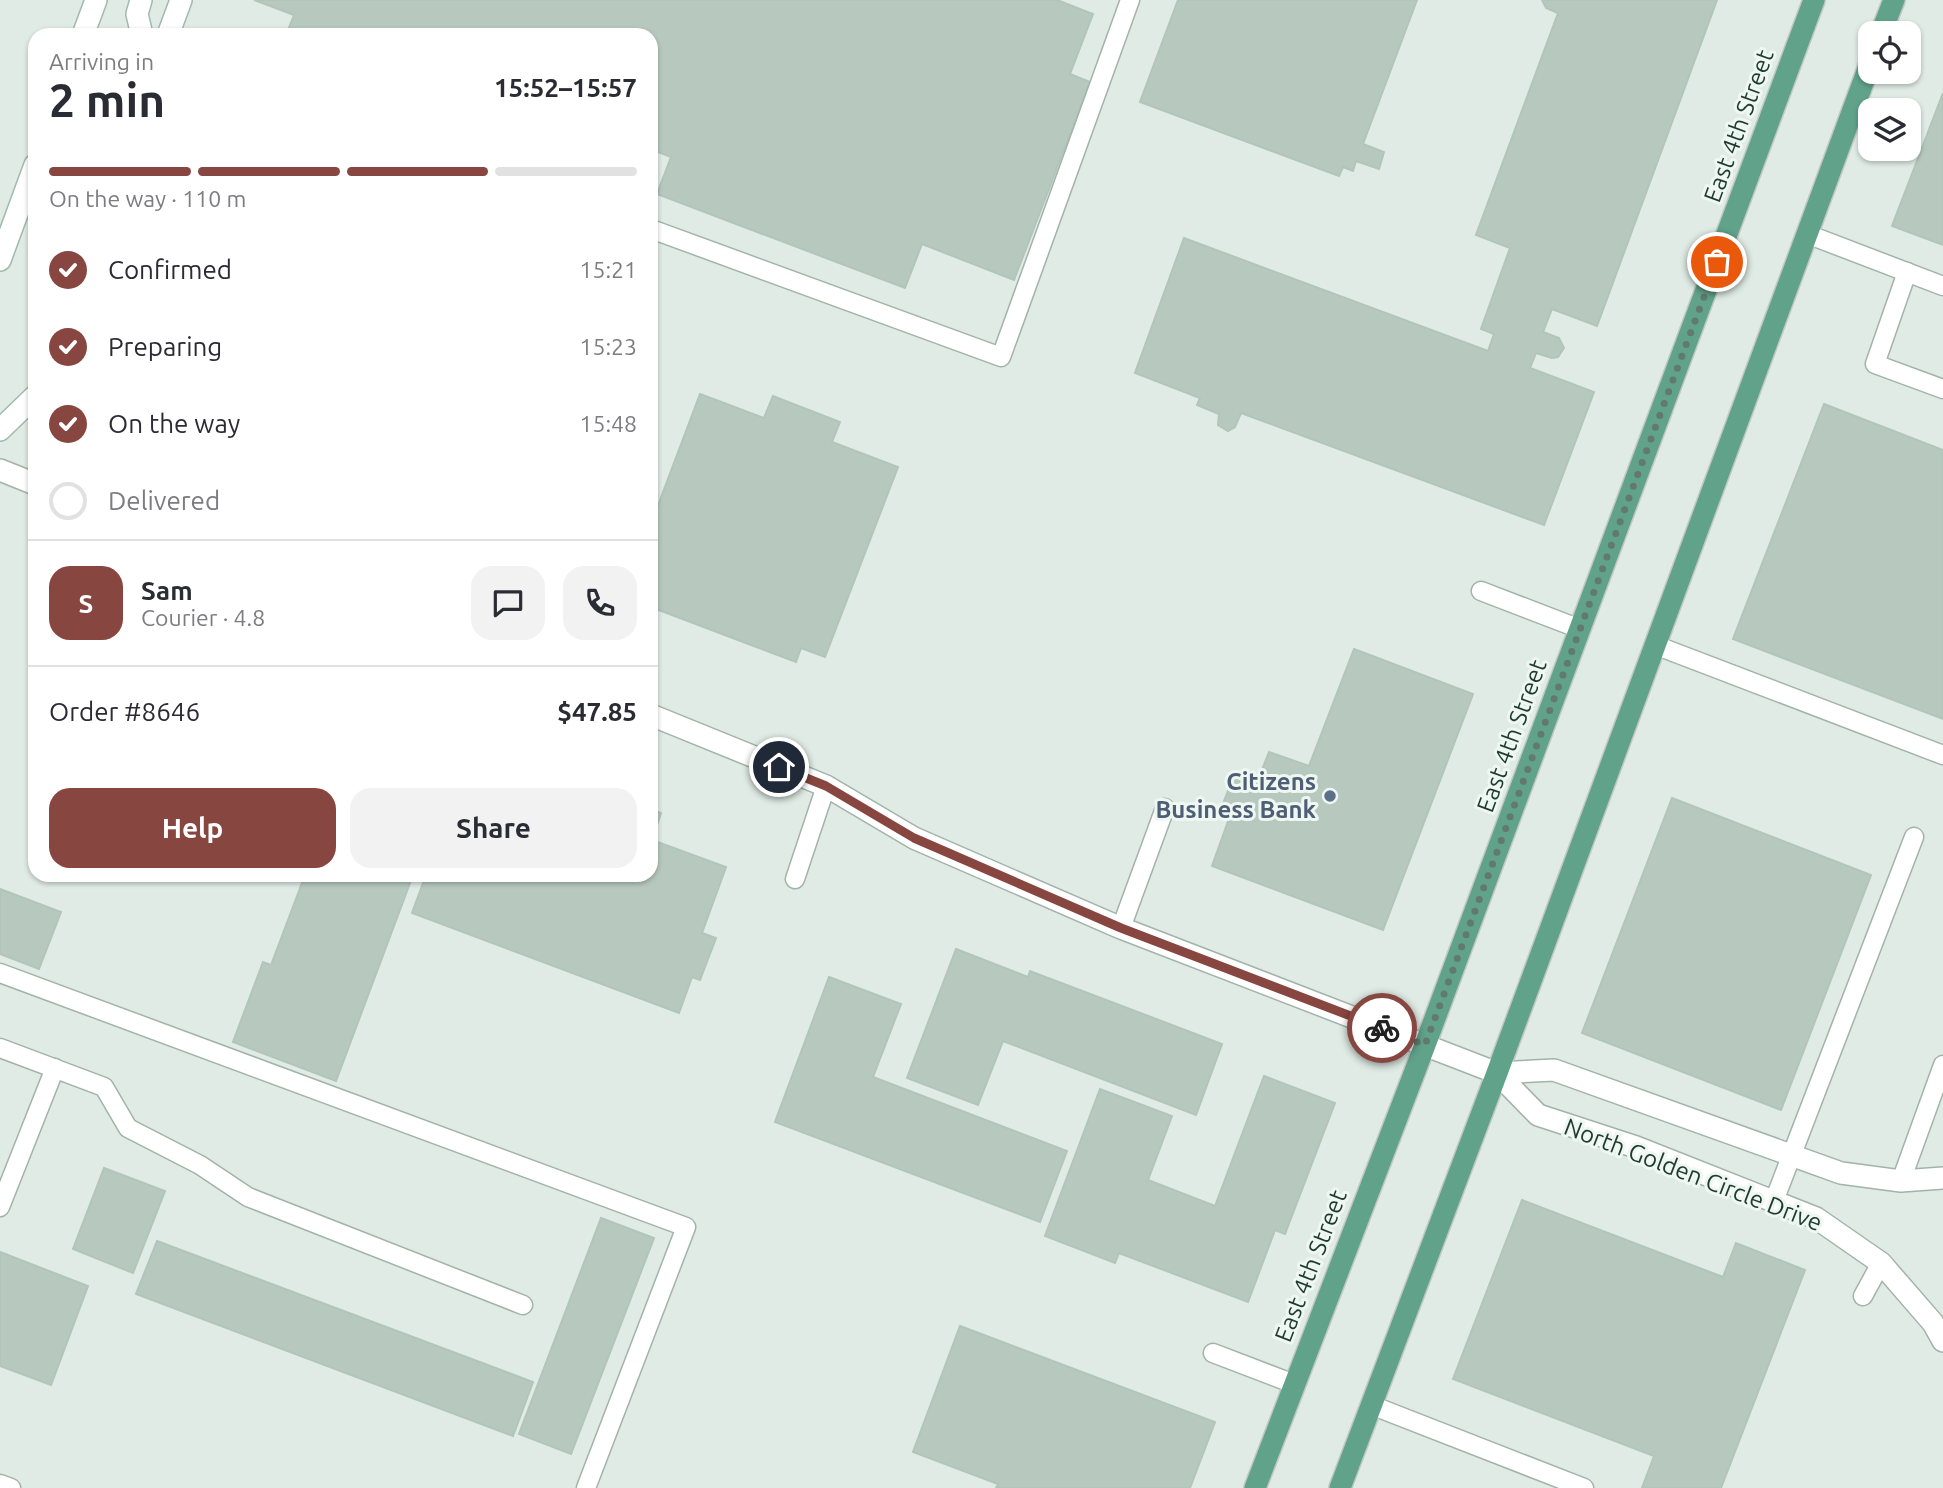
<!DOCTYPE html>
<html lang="en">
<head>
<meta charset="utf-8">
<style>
	:root { --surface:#fff; --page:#f2f2f3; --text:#2b2b33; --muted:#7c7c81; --line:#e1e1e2; --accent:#874640 }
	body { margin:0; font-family:Ubuntu,sans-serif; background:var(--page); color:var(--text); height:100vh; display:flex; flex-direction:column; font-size:26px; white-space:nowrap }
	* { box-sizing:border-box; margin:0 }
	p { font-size:23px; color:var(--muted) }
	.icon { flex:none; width:38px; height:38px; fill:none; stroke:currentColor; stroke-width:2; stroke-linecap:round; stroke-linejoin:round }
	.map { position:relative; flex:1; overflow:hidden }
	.drawer { position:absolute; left:28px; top:28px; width:630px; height:854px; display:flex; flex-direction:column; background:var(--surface); border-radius:21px; box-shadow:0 2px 5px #0004 }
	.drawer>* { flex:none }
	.controls { position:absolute; left:1858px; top:21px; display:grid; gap:14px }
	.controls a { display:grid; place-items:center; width:63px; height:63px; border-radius:14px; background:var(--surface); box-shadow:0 2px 5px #0004; font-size:35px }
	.pin { position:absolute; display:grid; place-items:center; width:60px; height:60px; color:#fff; margin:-30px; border:4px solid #fff; border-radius:50%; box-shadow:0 2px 7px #0007 }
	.courier { position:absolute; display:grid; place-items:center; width:70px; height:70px; margin:-35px; border:5px solid #874640; border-radius:50%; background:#fff; color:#222; box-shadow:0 2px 9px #0007 }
	.overview em { font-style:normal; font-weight:700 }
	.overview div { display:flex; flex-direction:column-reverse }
	.overview { display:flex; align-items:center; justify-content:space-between; height:119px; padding:0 21px }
	h1 { font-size:46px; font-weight:700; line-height:52px }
	.bar { display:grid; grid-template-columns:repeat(4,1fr); gap:10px 7px; align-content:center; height:84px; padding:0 21px }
	.bar i { height:9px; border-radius:5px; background:var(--line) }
	.bar .selected { background:var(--accent) }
	.bar p { grid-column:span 4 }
	.line { display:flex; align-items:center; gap:18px; padding:0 21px; border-top:2px solid var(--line) }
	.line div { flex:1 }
	.round { display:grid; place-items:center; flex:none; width:74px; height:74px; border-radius:21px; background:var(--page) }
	ol { padding:0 21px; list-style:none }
	li { display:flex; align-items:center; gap:21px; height:77px }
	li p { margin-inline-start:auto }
	li .icon { padding:7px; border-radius:50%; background:var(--accent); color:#fff; stroke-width:4 }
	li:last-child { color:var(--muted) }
	li i { width:38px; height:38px; border:4px solid var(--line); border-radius:50% }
	.action { display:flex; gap:14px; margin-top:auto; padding:14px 21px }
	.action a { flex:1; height:80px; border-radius:21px; background:var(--accent); color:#fff; font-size:28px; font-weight:700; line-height:80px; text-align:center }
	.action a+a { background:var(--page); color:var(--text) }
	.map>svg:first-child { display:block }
</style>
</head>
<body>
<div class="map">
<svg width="1943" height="1488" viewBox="0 0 1943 1488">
	<rect width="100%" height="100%" fill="#dfebe4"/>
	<g fill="#b7c9bf" stroke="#b1c5ba" stroke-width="2">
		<polygon points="254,0 1057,0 1093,14 1070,74 1090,82 1014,280 922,244 905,288 657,194 671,157 651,149 651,35 286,35 294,15"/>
		<polygon points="1178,0 1417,0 1363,144 1384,152 1379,169 1356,161 1353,171 1343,167 1339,176 1140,102"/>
		<polygon points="1542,0 1717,0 1597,326 1552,309 1543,332 1559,338 1564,348 1558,357 1552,358 1536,353 1530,368 1594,392 1544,525 1241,413 1235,427 1228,431 1218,425 1219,414 1197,405 1200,398 1135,373 1184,238 1488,351 1494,334 1481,329 1510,248 1476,235 1558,13 1546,8"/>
		<polygon points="1943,93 1943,245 1892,226"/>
		<polygon points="700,394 764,418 773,396 840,422 832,442 898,467 825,657 801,648 796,662 651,607 654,594 651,593 651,524"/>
		<polygon points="1824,404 1943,450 1943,719 1733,639"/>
		<polygon points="1354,649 1473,694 1383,930 1212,866 1231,813 1240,817 1241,814 1222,806 1236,771 1256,778 1256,785 1269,752 1309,766"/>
		<polygon points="1672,798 1871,875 1781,1110 1582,1033"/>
		<polygon points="651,809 661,813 652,840 726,867 702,933 716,938 700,980 692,977 679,1013 412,913 426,875 651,875"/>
		<polygon points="305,875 413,875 336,1081 233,1042 263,962 271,965"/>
		<polygon points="0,889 61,912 39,969 0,954"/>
		<polygon points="956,949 1028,977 1030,971 1222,1044 1196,1115 1003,1041 978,1105 907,1078"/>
		<polygon points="829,977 901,1004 873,1077 1067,1151 1040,1222 775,1122"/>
		<polygon points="1264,1076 1335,1103 1285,1234 1275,1230 1248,1302 1119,1253 1115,1263 1045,1236 1100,1089 1172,1116 1148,1180 1215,1206"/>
		<polygon points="104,1168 165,1191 133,1273 73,1249"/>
		<polygon points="1522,1200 1723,1277 1736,1243 1805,1270 1721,1488 1642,1488 1654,1456 1453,1379"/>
		<polygon points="601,1218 654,1238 571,1454 519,1434"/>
		<polygon points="157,1241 533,1382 513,1436 136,1294"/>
		<polygon points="0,1252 88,1286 51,1385 0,1366"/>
		<polygon points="960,1326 1215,1422 1190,1488 996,1488 998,1484 913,1452"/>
	</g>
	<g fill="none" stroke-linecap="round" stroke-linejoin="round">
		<g stroke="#a2b3aa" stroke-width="21">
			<g id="lane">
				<polyline points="651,229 1001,357 1130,0"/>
				<polyline points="1807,234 1943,286"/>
				<polyline points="1907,272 1875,364 1943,389"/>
				<polyline points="1481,591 1580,629"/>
				<polyline points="1655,645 1943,755"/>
				<polyline points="795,879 826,786"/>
				<polyline points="1121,928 1165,808"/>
				<polyline points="0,973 686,1227 586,1488"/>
				<polyline points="0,1048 104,1087 128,1128 200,1165 248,1197 523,1305"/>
				<polyline points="1901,1181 1943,1065"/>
				<polyline points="1774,1201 1914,837"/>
				<polyline points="0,1207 55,1068"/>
				<polyline points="1863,1296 1881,1263"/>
				<polyline points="1213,1353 1294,1384"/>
				<polyline points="1371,1405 1584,1488"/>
				<polyline points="0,1484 11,1488"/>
			</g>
		</g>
		<g stroke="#a2b3aa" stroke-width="24">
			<g id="street">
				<polyline points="0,470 35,484"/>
				<polyline points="651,715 826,786 914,838 1121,928 1497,1073 1538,1115 1636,1147 1816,1218 1881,1263 1933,1323 1943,1341"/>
				<polyline points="1497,1073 1554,1070 1841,1173 1901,1181 1943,1178"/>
			</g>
		</g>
		<g stroke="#9fbaae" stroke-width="24">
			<g id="secondary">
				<polyline points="141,0 137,14 142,35"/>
				<polyline points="83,35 96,0"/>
				<polyline points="168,35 181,0"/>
				<polyline points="0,260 35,165"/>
				<polyline points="0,430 35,396"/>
			</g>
		</g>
		<g stroke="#c0c8c5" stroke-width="24">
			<g id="primary">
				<polyline points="1881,33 1894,0"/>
				<polyline points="1255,1488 1425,1045 1814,0"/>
				<polyline points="1340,1488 1497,1073 1871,61"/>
			</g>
		</g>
		<use href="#lane" stroke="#fff" stroke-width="18"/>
		<use href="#street" stroke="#fff" stroke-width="21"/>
		<use href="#secondary" stroke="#fff" stroke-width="21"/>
		<use href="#primary" stroke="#61a28a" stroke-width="21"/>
	</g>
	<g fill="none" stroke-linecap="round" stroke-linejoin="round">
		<polyline stroke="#62796f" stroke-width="7" stroke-dasharray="0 12.6" points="1382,1028 1425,1045 1717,262"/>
		<polyline stroke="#874640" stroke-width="9" points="779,767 826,786 914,838 1121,928 1382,1028"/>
	</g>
	<circle fill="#5c6f8a" stroke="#eff7f2" stroke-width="2.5" cx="1330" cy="796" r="7"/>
	<g text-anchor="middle" stroke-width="6" stroke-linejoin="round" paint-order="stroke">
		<g font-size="24" fill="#1f3b30" stroke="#eff7f2">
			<text transform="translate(1739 126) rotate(-70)" y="8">East 4th Street</text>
			<text transform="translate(1512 736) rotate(-70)" y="8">East 4th Street</text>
			<text transform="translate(1693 1175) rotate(21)" y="8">North Golden Circle Drive</text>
			<text transform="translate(1311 1266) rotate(-69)" y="8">East 4th Street</text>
		</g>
		<g font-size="24" font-weight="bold" fill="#4e5e75" stroke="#eff7f2" text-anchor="end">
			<text x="1316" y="790">Citizens<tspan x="1316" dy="28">Business Bank</tspan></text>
		</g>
	</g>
</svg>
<div class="controls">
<a><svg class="icon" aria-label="locate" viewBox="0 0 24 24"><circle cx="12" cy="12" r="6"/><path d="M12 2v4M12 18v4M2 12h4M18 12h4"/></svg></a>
<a><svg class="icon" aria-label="layers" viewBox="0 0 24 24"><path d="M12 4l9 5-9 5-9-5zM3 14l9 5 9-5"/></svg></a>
</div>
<div class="pin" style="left:1717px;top:262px;background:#ea580c"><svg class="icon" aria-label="bag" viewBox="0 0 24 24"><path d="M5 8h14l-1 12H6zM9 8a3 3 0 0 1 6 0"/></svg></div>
<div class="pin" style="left:779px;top:767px;background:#1f2937"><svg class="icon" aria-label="home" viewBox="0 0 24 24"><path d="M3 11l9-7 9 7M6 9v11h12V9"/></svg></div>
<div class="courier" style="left:1382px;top:1028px"><svg class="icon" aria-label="bike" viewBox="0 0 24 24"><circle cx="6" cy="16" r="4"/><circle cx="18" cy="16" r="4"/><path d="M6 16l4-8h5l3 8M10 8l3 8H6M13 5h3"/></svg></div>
<section class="drawer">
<div class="overview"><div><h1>2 min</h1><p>Arriving in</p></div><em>15:52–15:57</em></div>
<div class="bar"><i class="selected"></i><i class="selected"></i><i class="selected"></i><i></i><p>On the way · 110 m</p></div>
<ol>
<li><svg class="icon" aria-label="check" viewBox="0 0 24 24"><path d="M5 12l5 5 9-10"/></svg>Confirmed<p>15:21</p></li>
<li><svg class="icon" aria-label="check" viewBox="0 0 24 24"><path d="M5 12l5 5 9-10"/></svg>Preparing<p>15:23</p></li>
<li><svg class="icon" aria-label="check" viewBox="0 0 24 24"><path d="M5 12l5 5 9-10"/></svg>On the way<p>15:48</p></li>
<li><i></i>Delivered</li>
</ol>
<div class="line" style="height:126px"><b class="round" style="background:var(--accent);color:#fff">S</b><div><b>Sam</b><p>Courier · 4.8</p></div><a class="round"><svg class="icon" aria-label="chat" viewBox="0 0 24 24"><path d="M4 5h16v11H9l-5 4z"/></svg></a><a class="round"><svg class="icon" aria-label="phone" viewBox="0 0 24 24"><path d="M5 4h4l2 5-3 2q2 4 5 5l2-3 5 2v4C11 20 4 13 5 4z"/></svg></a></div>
<div class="line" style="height:91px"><div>Order #8646</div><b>$47.85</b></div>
<div class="action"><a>Help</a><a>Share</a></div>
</section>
</div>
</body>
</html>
